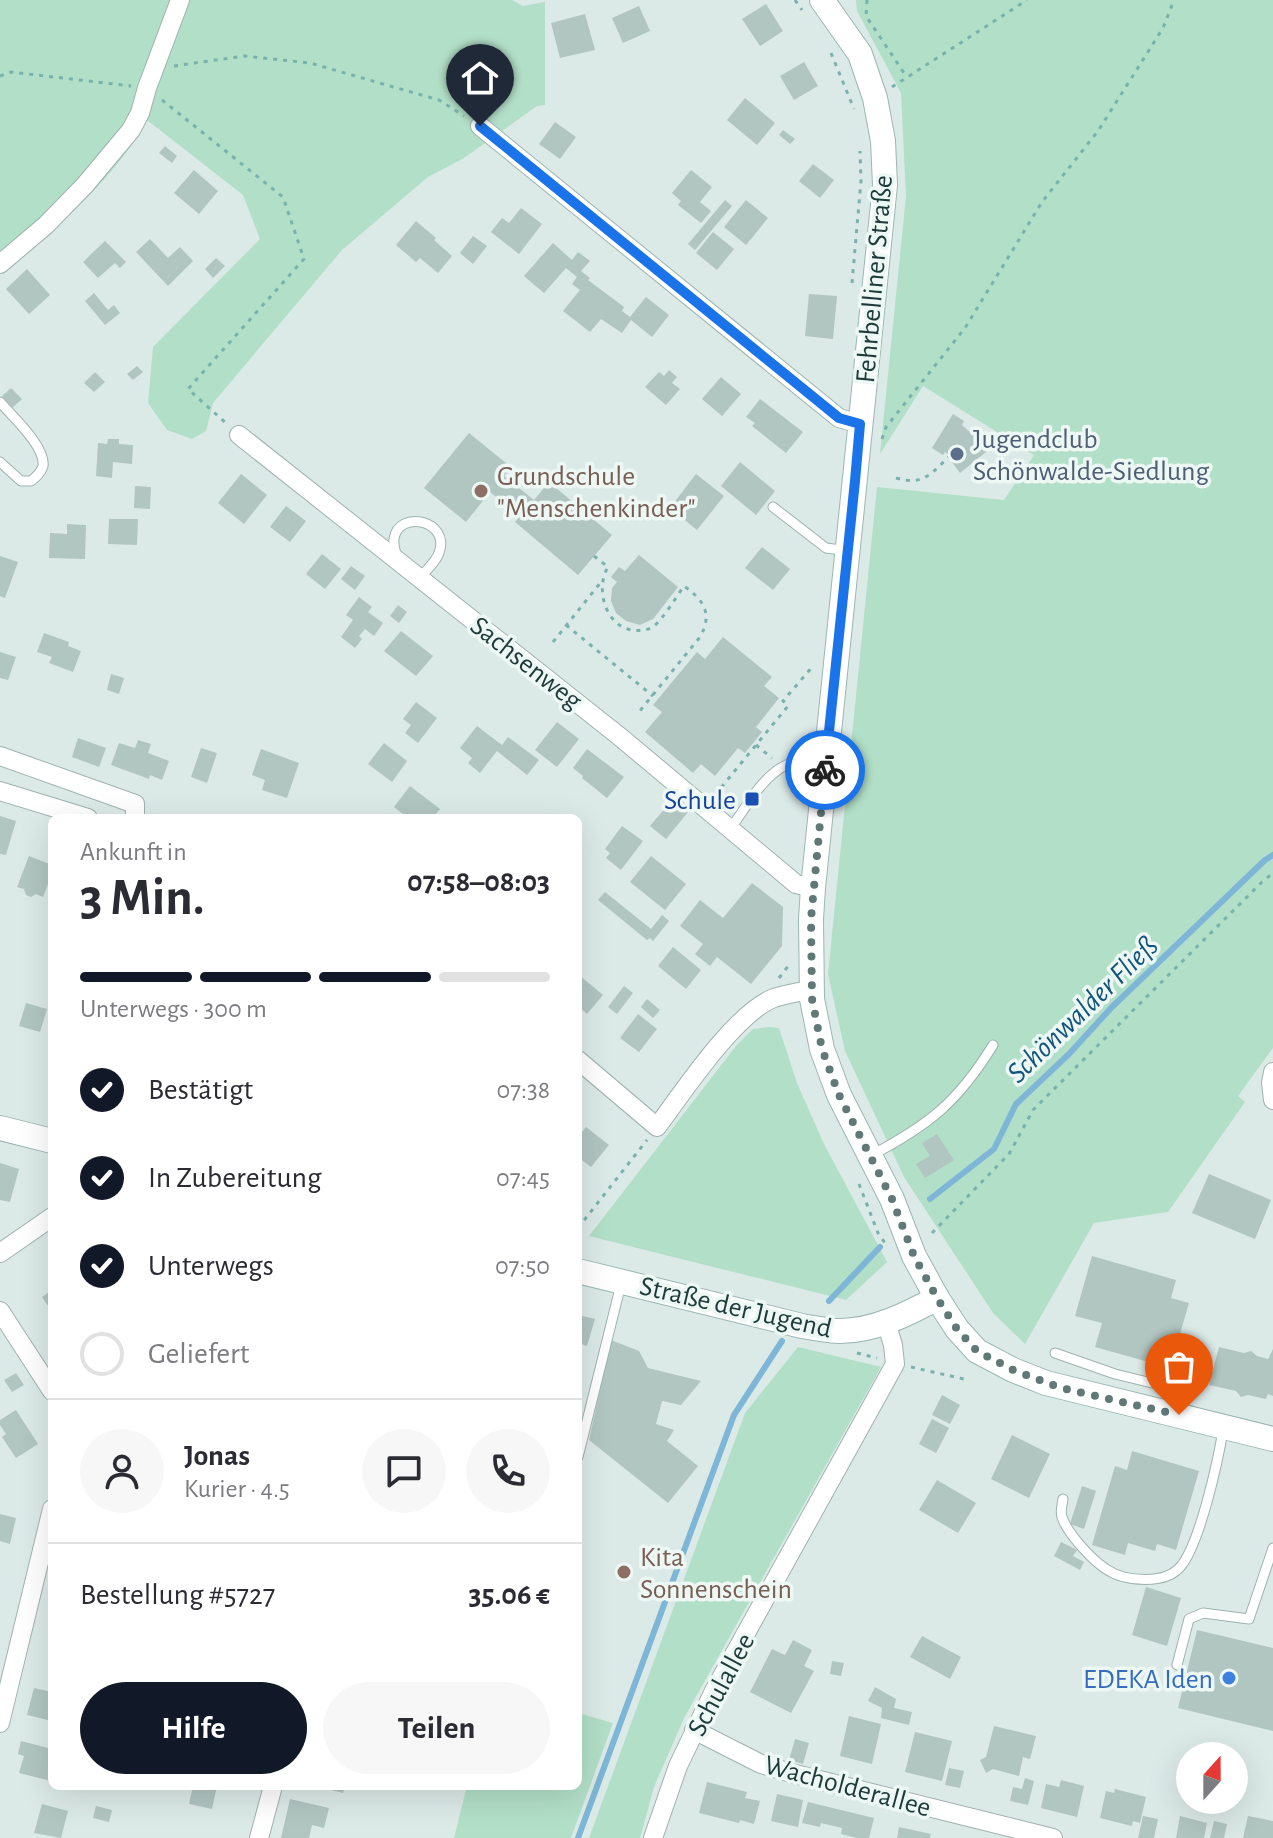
<!DOCTYPE html>
<html lang="de">
<head>
<meta charset="utf-8">
<style>
	:root { --surface:#fff; --page:#f7f7f7; --text:#2b2b33; --muted:#7c7c81; --line:#e1e1e2; --accent:#111827 }
	body { margin:0; font-family:"Alegreya Sans",sans-serif; background:var(--page); color:var(--text); height:100vh; display:flex; flex-direction:column; font-size:30px; white-space:nowrap }
	* { box-sizing:border-box; margin:0 }
	p { font-size:26px; color:var(--muted) }
	.icon { flex:none; width:44px; height:44px; fill:none; stroke:currentColor; stroke-width:2; stroke-linecap:round; stroke-linejoin:round }
	.map { position:relative; flex:1; overflow:hidden }
	.details { position:absolute; left:48px; top:814px; width:534px; height:976px; display:flex; flex-direction:column; background:var(--surface); border-radius:12px; box-shadow:0 8px 32px #0002 }
	.details>* { flex:none }
	.needle { width:52px; rotate:21deg }
	.tools { position:absolute; left:1176px; top:1742px; display:grid; gap:16px }
	.tools a { display:grid; place-items:center; width:72px; height:72px; border-radius:50%; background:var(--surface); box-shadow:0 8px 32px #0002; font-size:40px }
	.pin { position:absolute; display:grid; place-items:center; width:68px; height:68px; color:#fff; margin:-82px -34px; border-radius:50% 50% 50% 0; rotate:-45deg; box-shadow:0 0 8px #0007 }
	.pin .icon { rotate:45deg }
	.courier { position:absolute; display:grid; place-items:center; width:80px; height:80px; margin:-40px; border:6px solid #1a73e8; border-radius:50%; background:#fff; color:#222; box-shadow:0 2px 10px #0007 }
	.headline em { font-style:normal; font-weight:600 }
	.headline div { display:flex; flex-direction:column-reverse }
	.headline { display:flex; align-items:center; justify-content:space-between; height:136px; padding:0 32px }
	h1 { font-size:52px; font-weight:600; line-height:60px }
	.bar { display:grid; grid-template-columns:repeat(4,1fr); gap:12px 8px; align-content:center; height:96px; padding:0 32px }
	.bar i { height:10px; border-radius:6px; background:var(--line) }
	.bar .active { background:var(--accent) }
	.bar p { grid-column:span 4 }
	.line { display:flex; align-items:center; gap:20px; padding:0 32px; border-top:2px solid var(--line) }
	.line div { flex:1 }
	.round { display:grid; place-items:center; flex:none; width:84px; height:84px; border-radius:42px; background:var(--page) }
	ol { padding:0 32px; list-style:none }
	li { display:flex; align-items:center; gap:24px; height:88px }
	li p { margin-inline-start:auto }
	li .icon { padding:8px; border-radius:50%; background:var(--accent); color:#fff; stroke-width:4 }
	li:last-child { color:var(--muted) }
	li i { width:44px; height:44px; border:4px solid var(--line); border-radius:50% }
	.primary-button { display:flex; gap:16px; margin-top:auto; padding:16px 32px }
	.primary-button a { flex:1; height:92px; border-radius:48px; background:var(--accent); color:#fff; font-size:32px; font-weight:600; line-height:92px; text-align:center }
	.primary-button a+a { background:var(--page); color:var(--text) }
	.map>svg:first-child { display:block }
</style>
</head>
<body>
<div class="map">
<svg width="1273" height="1838" viewBox="0 0 1273 1838">
	<rect width="100%" height="100%" fill="#dceae7"/>
	<g fill="#b2dfc7">
		<path d="M0 0H512L523 6 545 2V105L537 106 464 158 428 177 342 250 213 403 206 431 192 439 167 430 148 403 153 347 260 239 243 195 147 120C116 178 53 231 4 273L0 268Z"/>
		<polygon points="856,0 1273,0 1273,1048 1238,1096 1245,1102 1168,1212 1094,1223 1025,1344 993,1313 904,1177 845,1051 828,974 877,487 1004,500 1034,455 923,386 880,454 906,196 901,93 857,11"/>
		<polygon points="769,1027 779,1028 797,1083 824,1144 887,1262 846,1300 589,1236 736,1046 753,1029"/>
		<polygon points="798,1347 881,1367 684,1718 654,1787 640,1838 589,1838 745,1413"/>
		<polygon points="578,1713 613,1723 571,1838 454,1838 467,1786 578,1786"/>
	</g>
	<g fill="none" stroke-linecap="round" stroke-linejoin="round">
		<g stroke="#7db6d7" stroke-width="6">
			<polyline points="930,1199 994,1149 1016,1104 1069,1054 1111,1008 1265,860 1273,855"/>
			<polyline points="829,1301 880,1247"/>
			<polyline points="578,1838 734,1415 782,1341"/>
		</g>
	</g>
	<g fill="#b1c5c1">
		<polygon points="766,4 783,31 760,46 742,19"/>
		<polygon points="639,6 650,31 623,43 612,18"/>
		<polygon points="585,14 595,50 560,58 551,23"/>
		<polygon points="804,62 818,86 794,100 780,76"/>
		<polygon points="745,98 775,123 757,145 727,120"/>
		<polygon points="555,122 576,137 560,159 539,144"/>
		<polygon points="783,130 795,139 790,144 779,135"/>
		<polygon points="165,146 177,156 172,163 159,153"/>
		<polygon points="813,164 834,180 820,198 799,181"/>
		<polygon points="194,170 218,191 199,214 174,193"/>
		<polygon points="691,170 712,187 700,202 711,211 701,223 678,205 681,201 672,193"/>
		<polygon points="725,200 732,206 695,250 688,244"/>
		<polygon points="746,200 768,218 746,245 724,227"/>
		<polygon points="521,208 542,224 519,254 491,232 502,218 509,223"/>
		<polygon points="416,221 436,238 434,240 452,256 438,273 420,258 416,262 396,245"/>
		<polygon points="713,232 734,249 717,270 696,253"/>
		<polygon points="473,236 487,246 473,264 460,253"/>
		<polygon points="150,239 168,258 180,247 193,261 168,286 136,252"/>
		<polygon points="105,241 126,262 120,268 115,263 98,278 83,262"/>
		<polygon points="553,243 572,260 578,252 590,261 581,271 590,278 588,280 624,307 622,311 630,317 646,297 669,315 652,337 631,320 622,333 601,319 590,332 563,311 580,290 572,284 577,277 566,268 544,293 524,276"/>
		<polygon points="216,258 225,266 213,278 205,269"/>
		<polygon points="27,269 50,295 29,314 6,289"/>
		<polygon points="94,293 108,310 114,305 120,313 105,325 85,301"/>
		<polygon points="809,294 837,296 833,339 805,336"/>
		<polygon points="137,366 143,372 133,380 127,374"/>
		<polygon points="669,370 677,377 672,383 680,389 666,405 645,387 659,372 664,376"/>
		<polygon points="95,372 105,382 94,392 84,383"/>
		<polygon points="721,377 741,394 722,416 702,399"/>
		<polygon points="11,388 22,399 12,408 2,396"/>
		<polygon points="760,399 803,432 786,453 752,426 755,423 746,417"/>
		<polygon points="953,414 964,421 962,425 979,440 982,437 991,448 960,473 952,462 954,460 950,456 945,452 943,455 932,448"/>
		<polygon points="469,433 511,467 504,476 534,500 549,482 612,535 578,575 515,522 520,516 490,492 466,522 424,488"/>
		<polygon points="108,439 119,439 119,444 133,445 132,464 113,462 112,478 96,476 98,443 107,444"/>
		<polygon points="740,462 775,491 756,515 721,486"/>
		<polygon points="241,474 267,495 244,524 218,503"/>
		<polygon points="696,474 724,496 697,530 670,508"/>
		<polygon points="135,486 151,487 150,509 134,508"/>
		<polygon points="286,506 306,521 290,542 270,527"/>
		<polygon points="109,519 138,519 137,545 108,544"/>
		<polygon points="67,524 86,525 85,559 49,558 50,533 67,534"/>
		<polygon points="762,547 790,569 773,590 745,568"/>
		<polygon points="322,554 341,569 325,589 306,574"/>
		<polygon points="639,555 678,587 653,619 640,625 626,621 616,613 611,601 612,588 617,582 611,577 619,567 625,571"/>
		<polygon points="0,556 18,562 5,598 0,596"/>
		<polygon points="351,566 365,576 355,590 341,579"/>
		<polygon points="359,597 372,607 368,612 383,623 374,636 365,629 359,636 362,639 355,648 341,637 353,620 346,615"/>
		<polygon points="398,605 407,612 399,623 390,616"/>
		<polygon points="401,631 433,656 416,676 384,651"/>
		<polygon points="44,633 69,642 68,646 81,651 73,672 49,663 52,657 37,652"/>
		<polygon points="723,637 772,677 764,686 779,698 756,727 762,732 745,753 738,748 715,776 701,764 693,773 645,732 662,712 653,705 697,652 705,659"/>
		<polygon points="0,652 16,657 8,680 0,678"/>
		<polygon points="111,674 124,678 119,694 107,690"/>
		<polygon points="416,702 437,718 418,743 405,733 411,725 403,719"/>
		<polygon points="557,722 579,739 557,767 535,750"/>
		<polygon points="477,726 502,745 508,737 539,760 527,775 497,751 480,773 468,763 472,758 460,748"/>
		<polygon points="78,738 106,748 99,767 72,757"/>
		<polygon points="138,740 151,744 148,753 169,761 162,780 150,775 149,779 111,765 119,743 135,748"/>
		<polygon points="384,743 407,761 392,782 368,764"/>
		<polygon points="201,748 217,753 207,783 191,777"/>
		<polygon points="261,749 299,763 287,798 262,790 265,780 252,775"/>
		<polygon points="587,749 624,777 607,798 582,778 583,776 573,768"/>
		<polygon points="410,786 440,809 433,818 408,818 394,807"/>
		<polygon points="672,800 688,812 666,839 650,826"/>
		<polygon points="0,816 16,821 6,855 0,854"/>
		<polygon points="622,826 643,841 621,870 606,858 610,853 605,849"/>
		<polygon points="29,856 52,865 52,874 43,897 36,894 31,897 26,895 24,889 17,887"/>
		<polygon points="651,856 686,884 665,910 630,882"/>
		<polygon points="752,883 783,907 782,946 751,984 717,957 710,966 695,954 703,944 680,926 700,900 723,918"/>
		<polygon points="605,892 651,929 662,915 669,921 653,941 650,938 647,940 598,900"/>
		<polygon points="673,947 701,970 686,989 658,966"/>
		<polygon points="579,975 603,995 587,1014 578,1006"/>
		<polygon points="624,986 633,993 617,1014 608,1007"/>
		<polygon points="647,999 660,1010 653,1018 641,1007"/>
		<polygon points="26,1003 47,1009 40,1032 19,1026"/>
		<polygon points="638,1014 657,1029 639,1052 620,1038"/>
		<polygon points="586,1127 609,1145 591,1167 578,1157 578,1137"/>
		<polygon points="937,1134 954,1160 925,1178 916,1164 930,1156 922,1143"/>
		<polygon points="0,1163 19,1169 10,1202 0,1200"/>
		<polygon points="1209,1174 1271,1200 1255,1239 1192,1213"/>
		<polygon points="1092,1256 1176,1280 1171,1298 1189,1303 1170,1368 1095,1347 1102,1323 1075,1316"/>
		<polygon points="52,1290 52,1312 42,1297"/>
		<polygon points="578,1315 595,1319 587,1346 578,1343"/>
		<polygon points="611,1340 639,1351 648,1368 701,1381 681,1405 662,1401 656,1424 674,1430 667,1441 698,1466 668,1503 589,1440"/>
		<polygon points="1219,1347 1244,1353 1251,1351 1257,1356 1268,1359 1273,1349 1273,1396 1268,1394 1266,1399 1248,1395 1241,1397 1236,1391 1209,1385"/>
		<polygon points="16,1373 24,1385 12,1392 4,1380"/>
		<polygon points="942,1395 960,1405 950,1424 932,1415"/>
		<polygon points="16,1410 38,1444 16,1458 2,1437 6,1434 0,1425 0,1420"/>
		<polygon points="932,1419 949,1428 936,1453 919,1444"/>
		<polygon points="1012,1435 1050,1454 1029,1498 991,1479"/>
		<polygon points="1132,1451 1199,1471 1176,1550 1157,1544 1155,1551 1128,1543 1125,1555 1092,1545 1115,1466 1127,1470"/>
		<polygon points="937,1480 976,1503 958,1533 919,1510"/>
		<polygon points="1082,1486 1096,1491 1084,1529 1070,1524"/>
		<polygon points="0,1514 16,1518 10,1544 0,1541"/>
		<polygon points="1061,1542 1077,1550 1073,1556 1084,1562 1080,1570 1054,1556"/>
		<polygon points="1146,1587 1181,1598 1167,1646 1132,1635"/>
		<polygon points="1197,1630 1273,1648 1273,1731 1178,1708"/>
		<polygon points="922,1636 961,1657 950,1679 910,1657"/>
		<polygon points="793,1640 812,1650 804,1666 814,1671 791,1713 750,1692 772,1649 785,1655"/>
		<polygon points="832,1661 844,1663 841,1676 830,1674"/>
		<polygon points="875,1687 896,1699 894,1708 912,1712 909,1725 881,1718 882,1708 868,1701"/>
		<polygon points="34,1688 52,1692 52,1721 27,1715"/>
		<polygon points="849,1716 881,1724 872,1764 840,1756"/>
		<polygon points="994,1726 1036,1736 1030,1759 1023,1757 1019,1776 993,1769 986,1773 980,1760 986,1757"/>
		<polygon points="915,1732 952,1741 942,1781 905,1772"/>
		<polygon points="795,1739 809,1743 803,1764 789,1760"/>
		<polygon points="21,1741 52,1749 51,1781 19,1773 24,1756 18,1754"/>
		<polygon points="949,1768 964,1771 960,1788 945,1785"/>
		<polygon points="1025,1778 1034,1781 1028,1805 1010,1801 1013,1787 1022,1789"/>
		<polygon points="1061,1780 1084,1786 1077,1817 1041,1808 1046,1784 1059,1787"/>
		<polygon points="707,1782 747,1792 745,1798 760,1801 754,1824 740,1820 739,1823 699,1813"/>
		<polygon points="193,1786 217,1786 212,1809 189,1804"/>
		<polygon points="316,1786 345,1786 343,1793"/>
		<polygon points="1115,1789 1146,1797 1140,1823 1133,1821 1132,1826 1100,1818 1106,1791 1114,1793"/>
		<polygon points="777,1794 803,1800 798,1827 771,1821"/>
		<polygon points="290,1799 329,1808 324,1828 312,1825 309,1838 281,1838"/>
		<polygon points="808,1802 874,1818 869,1838 857,1838 841,1834 842,1828 821,1823 820,1827 802,1823"/>
		<polygon points="42,1804 68,1811 61,1838 34,1833"/>
		<polygon points="96,1806 112,1810 109,1822 93,1818"/>
		<polygon points="1143,1816 1158,1819 1154,1838 1138,1838"/>
		<polygon points="1180,1816 1207,1823 1204,1838 1176,1838"/>
		<polygon points="1248,1816 1273,1821 1273,1838 1243,1838"/>
		<polygon points="1214,1821 1227,1824 1224,1838 1210,1838"/>
		<polygon points="899,1827 931,1834 930,1838 897,1838"/>
	</g>
	<g fill="none" stroke-linecap="round" stroke-linejoin="round">
		<g stroke="#9fb2af" stroke-width="11">
			<g id="lane">
				<path d="M0 402C12 416 46 447 43 466 41 473 36 477 31 481H21L0 462"/>
				<polyline points="773,507 826,548 848,551"/>
				<path d="M397 558C396 553 393 545 394 539 398 509 451 520 439 553 436 562 426 570 420 578"/>
				<path d="M731 828C758 790 771 758 823 756"/>
				<path d="M870 1156C929 1125 958 1102 993 1045"/>
				<polyline points="1055,1353 1115,1374 1185,1391"/>
				<polyline points="578,1457 621,1284"/>
				<path d="M1063 1499C1062 1506 1060 1511 1062 1517 1067 1533 1092 1560 1106 1569 1125 1582 1166 1585 1181 1566 1200 1543 1218 1461 1223 1430"/>
				<polyline points="1177,1665 1189,1619 1203,1613 1249,1619 1273,1548"/>
			</g>
		</g>
		<g stroke="#9fb2af" stroke-width="20">
			<g id="street">
				<polyline points="480,126 839,418 860,424"/>
				<polyline points="0,264 46,225 85,185 131,130 140,113 147,88 180,0"/>
				<polyline points="239,435 619,736 796,884 813,888"/>
				<polyline points="0,756 135,804 135,818"/>
				<polyline points="0,791 88,818"/>
				<path d="M578 1060 657 1127C683 1092 735 1013 774 998 786 994 799 992 811 990"/>
				<polyline points="1273,1072 1271,1083 1273,1100"/>
				<polyline points="0,1253 52,1217"/>
				<polyline points="0,1311 52,1391"/>
				<polyline points="0,1723 52,1509"/>
				<polyline points="694,1730 761,1764 791,1773 1053,1838"/>
				<polyline points="259,1838 273,1786"/>
				<polyline points="653,1838 678,1766 715,1689 895,1364 893,1345 886,1322"/>
			</g>
		</g>
		<g stroke="#9ab7b3" stroke-width="26">
			<g id="secondary">
				<polyline points="822,0 860,54 875,98 883,141 885,185 813,888 811,919 812,999 822,1049 839,1095 892,1199 914,1256 937,1298 957,1329 977,1351 1013,1370 1046,1383 1273,1439"/>
				<polyline points="0,1128 52,1141"/>
				<path d="M578 1271 802 1326C815 1328 828 1331 840 1331 874 1331 908 1314 937 1298"/>
			</g>
		</g>
		<g stroke="#79b2ac" stroke-width="3" stroke-dasharray="4 6" stroke-linecap="butt">
			<polyline points="795,0 802,10"/>
			<polyline points="867,0 866,16 906,76"/>
			<polyline points="831,53 854,109"/>
			<polyline points="174,66 244,56 310,63 439,100 464,116"/>
			<polyline points="0,76 11,72 131,86"/>
			<polyline points="892,87 1027,0"/>
			<polyline points="162,100 283,197 304,259 188,389 227,424"/>
			<polyline points="852,283 861,181 860,151"/>
			<polyline points="882,439 886,427 965,328 1042,202 1098,131 1163,28 1174,0"/>
			<path d="M896 478C924 486 930 474 950 456"/>
			<path d="M594 556 608 567C593 592 609 635 642 630 646 630 650 629 654 626 664 618 676 597 684 586 704 600 713 614 700 637L639 712"/>
			<polyline points="566,625 653,696"/>
			<polyline points="553,642 601,582"/>
			<polyline points="756,745 772,758"/>
			<polyline points="715,795 788,706 783,701 813,666"/>
			<polyline points="779,978 789,965"/>
			<polyline points="859,1184 878,1233 885,1243"/>
			<polyline points="578,1228 647,1140"/>
			<polyline points="932,1233 1009,1154 1033,1110 1262,882 1273,873"/>
			<polyline points="857,1353 877,1358"/>
			<polyline points="911,1367 964,1379"/>
		</g>
		<use href="#lane" stroke="#fff" stroke-width="9"/>
		<use href="#street" stroke="#fff" stroke-width="18"/>
		<use href="#secondary" stroke="#fff" stroke-width="24"/>
	</g>
	<g fill="none" stroke-linecap="round" stroke-linejoin="round">
		<polyline stroke="#607876" stroke-width="8" stroke-dasharray="0 14.4" points="825,770 811,919 812,999 822,1049 839,1095 892,1199 914,1256 937,1298 957,1329 977,1351 1013,1370 1061,1388 1179,1415"/>
		<polyline stroke="#1a73e8" stroke-width="10" points="480,126 839,418 860,424 855,481 825,770"/>
	</g>
	<circle fill="#5c6f8a" stroke="#edf7f4" stroke-width="3" cx="957" cy="454" r="8"/>
	<g fill="#8d6e63" stroke="#edf7f4" stroke-width="3">
		<circle cx="481" cy="491" r="8"/>
		<circle cx="624" cy="1572" r="8"/>
	</g>
	<rect fill="#1a4fb4" stroke="#edf7f4" stroke-width="3" x="744" y="791" width="16" height="16" rx="4"/>
	<circle fill="#3f7fe0" stroke="#edf7f4" stroke-width="3" cx="1229" cy="1678" r="8"/>
	<g text-anchor="middle" stroke-width="7" stroke-linejoin="round" paint-order="stroke">
		<g font-size="28" fill="#1d3b39" stroke="#edf7f4">
			<text transform="translate(873 279) rotate(-85)" y="10">Fehrbelliner Straße</text>
			<text transform="translate(527 662) rotate(38)" y="10">Sachsenweg</text>
			<text transform="translate(736 1306) rotate(13)" y="10">Straße der Jugend</text>
			<text transform="translate(720 1684) rotate(-62)" y="10">Schulallee</text>
			<text transform="translate(848 1785) rotate(15)" y="10">Wacholderallee</text>
		</g>
		<g font-size="28" fill="#4e5e75" stroke="#edf7f4" text-anchor="start">
			<text x="973" y="448">Jugendclub<tspan x="973" dy="32">Schönwalde-Siedlung</tspan></text>
		</g>
		<g font-size="28" fill="#785e54" stroke="#edf7f4" text-anchor="start">
			<text x="497" y="485">Grundschule<tspan x="497" dy="32">"Menschenkinder"</tspan></text>
			<text x="640" y="1566">Kita<tspan x="640" dy="32">Sonnenschein</tspan></text>
		</g>
		<g font-size="28" fill="#164399" stroke="#edf7f4" text-anchor="end">
			<text x="736" y="809">Schule</text>
		</g>
		<g font-size="28" fill="#366cbe" stroke="#edf7f4" text-anchor="end">
			<text x="1213" y="1688">EDEKA Iden</text>
		</g>
		<g font-size="30" font-style="italic" fill="#11547d" stroke="#edf7f4">
			<text transform="translate(1082 1009) rotate(-44)" y="10">Schönwalder Fließ</text>
		</g>
	</g>
</svg>
<div class="tools">
<a><svg class="needle" viewBox="-14 -14 28 28"><path d="M0-13l5 13h-10z" fill="#e53935"/><path d="M0 13l5-13h-10z" fill="#7c7c81"/></svg></a>
</div>
<div class="pin" style="left:1179px;top:1415px;background:#ea580c"><svg class="icon" aria-label="bag" viewBox="0 0 24 24"><path d="M5 8h14l-1 12H6zM9 8a3 3 0 0 1 6 0"/></svg></div>
<div class="pin" style="left:480px;top:126px;background:#1f2937"><svg class="icon" aria-label="home" viewBox="0 0 24 24"><path d="M3 11l9-7 9 7M6 9v11h12V9"/></svg></div>
<div class="courier" style="left:825px;top:770px"><svg class="icon" aria-label="bike" viewBox="0 0 24 24"><circle cx="6" cy="16" r="4"/><circle cx="18" cy="16" r="4"/><path d="M6 16l4-8h5l3 8M10 8l3 8H6M13 5h3"/></svg></div>
<section class="details">
<div class="headline"><div><h1>3 Min.</h1><p>Ankunft in</p></div><em>07:58–08:03</em></div>
<div class="bar"><i class="active"></i><i class="active"></i><i class="active"></i><i></i><p>Unterwegs · 300 m</p></div>
<ol>
<li><svg class="icon" aria-label="check" viewBox="0 0 24 24"><path d="M5 12l5 5 9-10"/></svg>Bestätigt<p>07:38</p></li>
<li><svg class="icon" aria-label="check" viewBox="0 0 24 24"><path d="M5 12l5 5 9-10"/></svg>In Zubereitung<p>07:45</p></li>
<li><svg class="icon" aria-label="check" viewBox="0 0 24 24"><path d="M5 12l5 5 9-10"/></svg>Unterwegs<p>07:50</p></li>
<li><i></i>Geliefert</li>
</ol>
<div class="line" style="height:144px"><a class="round"><svg class="icon" aria-label="person" viewBox="0 0 24 24"><circle cx="12" cy="8" r="4"/><path d="M4 21q1-7 8-7t8 7"/></svg></a><div><b>Jonas</b><p>Kurier · 4.5</p></div><a class="round"><svg class="icon" aria-label="chat" viewBox="0 0 24 24"><path d="M4 5h16v11H9l-5 4z"/></svg></a><a class="round"><svg class="icon" aria-label="phone" viewBox="0 0 24 24"><path d="M5 4h4l2 5-3 2q2 4 5 5l2-3 5 2v4C11 20 4 13 5 4z"/></svg></a></div>
<div class="line" style="height:104px"><div>Bestellung #5727</div><b>35.06 €</b></div>
<div class="primary-button"><a>Hilfe</a><a>Teilen</a></div>
</section>
</div>
</body>
</html>
